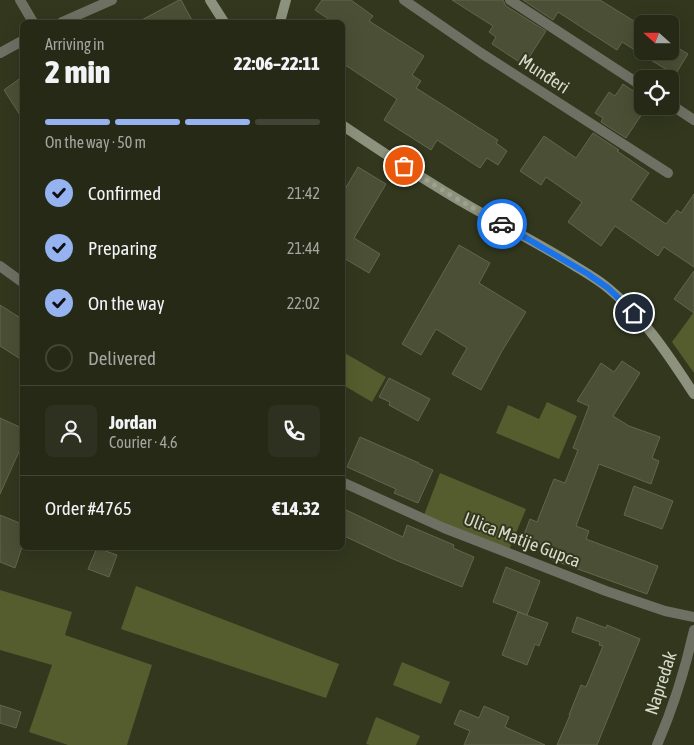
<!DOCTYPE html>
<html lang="en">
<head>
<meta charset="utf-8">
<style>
	:root { --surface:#262916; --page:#2e311f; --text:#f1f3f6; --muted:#a4a6a1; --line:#424535; --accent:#95b2f1 }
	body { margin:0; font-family:"Asap Condensed",sans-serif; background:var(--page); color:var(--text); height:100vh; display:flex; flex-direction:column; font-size:19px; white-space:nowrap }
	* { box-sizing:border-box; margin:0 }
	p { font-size:16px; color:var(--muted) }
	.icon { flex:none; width:28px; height:28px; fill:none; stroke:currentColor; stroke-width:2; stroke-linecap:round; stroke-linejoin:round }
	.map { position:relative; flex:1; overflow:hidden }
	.drawer { position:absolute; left:20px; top:20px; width:325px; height:530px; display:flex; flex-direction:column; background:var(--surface); border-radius:8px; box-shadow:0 5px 20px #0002,0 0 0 1px var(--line) }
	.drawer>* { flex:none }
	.needle { width:32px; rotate:291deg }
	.fabs { position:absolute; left:634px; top:15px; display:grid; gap:10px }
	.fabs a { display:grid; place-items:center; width:45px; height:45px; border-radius:8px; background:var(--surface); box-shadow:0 5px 20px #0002,0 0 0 1px var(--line); font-size:25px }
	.pin { position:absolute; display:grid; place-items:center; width:42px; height:42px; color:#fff; margin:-21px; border:2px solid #fff; border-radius:50%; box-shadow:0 1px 5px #0007 }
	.courier { position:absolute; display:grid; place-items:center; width:50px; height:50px; margin:-25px; border:4px solid #1a73e8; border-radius:50%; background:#fff; color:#222; box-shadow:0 1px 6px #0007 }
	.head em { font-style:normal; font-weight:800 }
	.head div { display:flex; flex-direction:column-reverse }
	.head { display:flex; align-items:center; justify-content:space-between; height:85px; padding:0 25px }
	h1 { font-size:32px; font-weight:800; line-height:38px }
	.bar { display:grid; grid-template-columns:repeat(4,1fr); gap:8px 5px; align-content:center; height:60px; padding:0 25px }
	.bar i { height:6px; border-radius:4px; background:var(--line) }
	.bar .on { background:var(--accent) }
	.bar p { grid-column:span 4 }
	.line { display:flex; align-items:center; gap:12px; padding:0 25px; border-top:1px solid var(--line) }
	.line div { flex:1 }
	.round { display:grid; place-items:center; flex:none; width:52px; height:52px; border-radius:8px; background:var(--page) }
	ol { padding:0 25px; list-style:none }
	li { display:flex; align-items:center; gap:15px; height:55px }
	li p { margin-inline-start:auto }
	li .icon { padding:5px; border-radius:50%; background:var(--accent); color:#111; stroke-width:4 }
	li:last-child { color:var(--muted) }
	li i { width:28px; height:28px; border:2px solid var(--line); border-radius:50% }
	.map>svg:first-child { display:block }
</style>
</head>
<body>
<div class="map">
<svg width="694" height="745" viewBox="0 0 694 745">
	<rect width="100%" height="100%" fill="#32371e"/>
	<g fill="#555d2e">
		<polygon points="694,312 694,373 672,342"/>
		<polygon points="343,352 386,377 372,402 343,385"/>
		<polygon points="547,402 577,416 559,459 496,433 508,405 539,419"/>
		<polygon points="440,473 526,509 509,550 424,515"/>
		<polygon points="136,586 339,664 326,698 121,629"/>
		<polygon points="0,590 72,612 65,635 152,665 127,745 68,745 29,732 52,665 0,650"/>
		<polygon points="402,662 450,682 441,704 393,685"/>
		<polygon points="376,717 420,736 416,745 370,745 366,744"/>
	</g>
	<g fill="#4a4f35" stroke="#62674c">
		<polygon points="179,0 181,0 193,22 138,22"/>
		<polygon points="322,0 351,0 373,16 369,21 424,56 412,75 421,81 416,88 498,140 496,143 507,151 498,165 487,158 480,168 437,140 431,150 384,120 397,99 342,63 342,22 333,22 315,10"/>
		<polygon points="452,0 503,0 506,6 546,31 524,65 492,44 496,37 489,32 493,26"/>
		<polygon points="523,0 600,0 642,26 642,51 670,51 670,43 688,54 675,75 622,42 617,50 558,12 553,20"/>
		<polygon points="22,77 22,118 4,90"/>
		<polygon points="623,84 642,97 642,114 626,138 601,122 603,118 595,113 609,92 615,96"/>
		<polygon points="593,133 619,150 617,151 649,173 631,200 666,224 677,210 681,213 694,194 694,267 664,247 658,256 615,226 601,246 568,222 582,202 546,177 541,185 520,171 544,136 576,158"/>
		<polygon points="358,167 386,184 354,238 380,254 369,273 342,257 342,194"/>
		<polygon points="459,245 490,263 479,283 526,312 502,351 481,390 452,374 467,348 436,329 421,355 402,344"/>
		<polygon points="694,271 694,313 674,299"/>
		<polygon points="0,305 22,319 22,360 0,346"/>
		<polygon points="622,361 640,373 613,416 629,426 660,437 652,458 659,461 651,484 599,464 576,526 589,531 586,539 658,566 647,594 550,559 553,549 523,537 530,519 537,522 554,479 565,483 578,450 573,448 589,406 577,401 601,363 614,372"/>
		<polygon points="389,378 430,399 418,421 389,405 390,402 379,397"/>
		<polygon points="0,418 22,428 22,445 0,494"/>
		<polygon points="360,437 419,463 419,464 433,470 418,503 394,493 396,489 347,467"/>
		<polygon points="634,486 673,501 662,529 624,515"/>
		<polygon points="342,508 403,537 407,525 454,545 453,548 474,557 462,587 393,559 342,535"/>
		<polygon points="0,515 22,524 22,547 15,568 0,562"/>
		<polygon points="97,548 117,555 109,577 88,569"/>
		<polygon points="506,567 540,581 527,615 493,602"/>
		<polygon points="518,612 548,623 539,646 535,644 527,665 502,655"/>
		<polygon points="577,617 606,628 607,625 640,639 597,745 557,745 570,715 569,715 581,685 586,687 603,646 599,645 600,642 572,632"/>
		<polygon points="0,705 21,712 16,728 0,723"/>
		<polygon points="484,706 509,717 505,727 545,745 464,745 470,731 454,724 460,710 479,718"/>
	</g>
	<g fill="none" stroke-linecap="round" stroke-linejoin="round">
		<g stroke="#6e7064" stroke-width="10">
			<polyline points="20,0 33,22"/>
			<polyline points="404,0 481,53 668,173"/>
			<polyline points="510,0 642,86"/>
			<polyline points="670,104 694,120"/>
			<polyline points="0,266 22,282"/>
			<polyline points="342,482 444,528 606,591 665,611 694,617"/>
			<path d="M657 745C673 708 685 670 694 630"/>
		</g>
		<g stroke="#6e7064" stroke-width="10">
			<polyline points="62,22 112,0"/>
			<polyline points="0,53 22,41"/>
		</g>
		<g stroke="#8d927e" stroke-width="10">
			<polyline points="210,0 224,22"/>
			<polyline points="280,22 286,0"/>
			<path d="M342 125C385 154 427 182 471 207 503 225 535 242 567 261 581 270 596 278 608 288 644 317 669 356 694 394"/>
		</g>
	</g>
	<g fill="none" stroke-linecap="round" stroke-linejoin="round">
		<polyline stroke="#9da28e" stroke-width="5" stroke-dasharray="0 9" points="404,166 452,196 502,224"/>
		<polyline stroke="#1a73e8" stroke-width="6" points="502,224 588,274 608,288 634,313"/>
	</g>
	<g text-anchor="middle" stroke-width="4" stroke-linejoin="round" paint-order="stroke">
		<g font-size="18" fill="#d7dbcb" stroke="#32371e">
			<text transform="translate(544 74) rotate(33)" y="6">Munđeri</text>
			<text transform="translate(522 540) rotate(21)" y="6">Ulica Matije Gupca</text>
			<text transform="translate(661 683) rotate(-72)" y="6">Napredak</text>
		</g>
	</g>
</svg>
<div class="fabs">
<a><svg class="needle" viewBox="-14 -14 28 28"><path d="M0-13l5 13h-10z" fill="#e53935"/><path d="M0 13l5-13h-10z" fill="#a4a6a1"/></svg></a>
<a><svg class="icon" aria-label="locate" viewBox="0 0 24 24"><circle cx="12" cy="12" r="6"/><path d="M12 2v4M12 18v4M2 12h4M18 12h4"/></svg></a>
</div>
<div class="pin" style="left:404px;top:166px;background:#ea580c"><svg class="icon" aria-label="bag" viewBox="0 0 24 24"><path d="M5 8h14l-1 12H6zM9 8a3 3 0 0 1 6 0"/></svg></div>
<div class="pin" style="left:634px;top:313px;background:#1f2937"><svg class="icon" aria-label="home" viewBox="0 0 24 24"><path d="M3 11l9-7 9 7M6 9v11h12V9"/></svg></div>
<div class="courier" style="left:502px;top:224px"><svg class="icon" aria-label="car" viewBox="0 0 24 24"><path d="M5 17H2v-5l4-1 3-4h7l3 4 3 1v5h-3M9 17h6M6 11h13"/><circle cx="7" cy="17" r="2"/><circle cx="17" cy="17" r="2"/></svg></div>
<section class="drawer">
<div class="head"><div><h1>2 min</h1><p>Arriving in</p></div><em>22:06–22:11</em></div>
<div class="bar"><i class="on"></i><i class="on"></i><i class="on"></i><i></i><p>On the way · 50 m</p></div>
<ol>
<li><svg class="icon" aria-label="check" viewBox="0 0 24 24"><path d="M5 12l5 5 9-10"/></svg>Confirmed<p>21:42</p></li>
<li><svg class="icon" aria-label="check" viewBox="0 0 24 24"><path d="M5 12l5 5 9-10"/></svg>Preparing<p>21:44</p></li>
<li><svg class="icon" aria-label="check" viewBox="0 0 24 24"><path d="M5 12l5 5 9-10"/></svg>On the way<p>22:02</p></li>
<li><i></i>Delivered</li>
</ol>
<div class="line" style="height:90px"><a class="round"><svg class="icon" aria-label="person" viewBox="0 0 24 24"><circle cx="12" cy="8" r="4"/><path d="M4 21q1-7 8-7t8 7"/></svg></a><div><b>Jordan</b><p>Courier · 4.6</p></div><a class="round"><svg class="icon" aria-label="phone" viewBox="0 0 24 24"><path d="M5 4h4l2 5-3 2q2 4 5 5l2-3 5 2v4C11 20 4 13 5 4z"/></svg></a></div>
<div class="line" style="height:65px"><div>Order #4765</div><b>€14.32</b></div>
</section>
</div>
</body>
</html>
